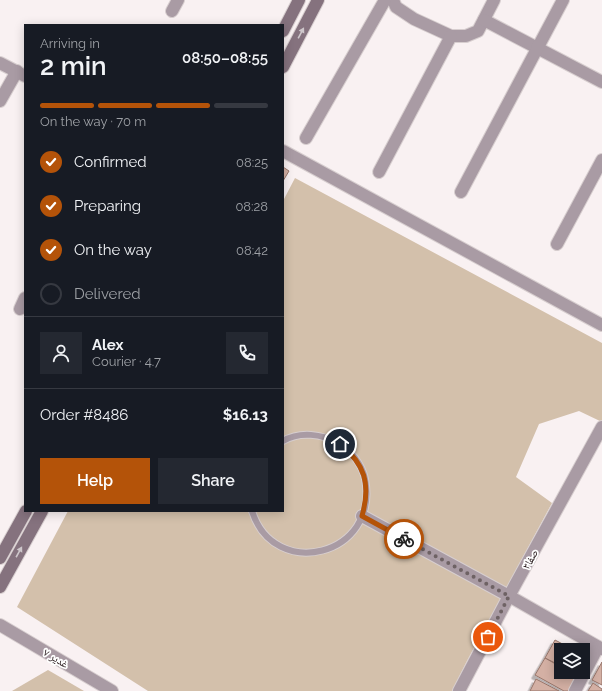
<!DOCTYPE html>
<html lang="en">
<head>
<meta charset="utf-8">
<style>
	:root { --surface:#171b24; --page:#242831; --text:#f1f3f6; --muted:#9ea1a6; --line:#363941; --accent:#b45309 }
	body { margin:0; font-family:Raleway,"Noto Naskh Arabic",sans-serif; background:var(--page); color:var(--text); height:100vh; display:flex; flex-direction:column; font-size:15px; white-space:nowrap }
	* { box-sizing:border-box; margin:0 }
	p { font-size:13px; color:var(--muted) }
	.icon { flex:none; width:22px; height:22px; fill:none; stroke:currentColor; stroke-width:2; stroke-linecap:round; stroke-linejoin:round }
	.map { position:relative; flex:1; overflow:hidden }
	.panel { position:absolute; left:24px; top:24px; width:260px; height:488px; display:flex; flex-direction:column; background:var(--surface); border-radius:0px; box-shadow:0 2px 10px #0003 }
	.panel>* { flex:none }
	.buttons { position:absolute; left:554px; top:643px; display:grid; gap:8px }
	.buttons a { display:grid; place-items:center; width:36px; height:36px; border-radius:0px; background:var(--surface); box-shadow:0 2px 10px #0003; font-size:20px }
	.pin { position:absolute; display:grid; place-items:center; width:34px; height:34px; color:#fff; margin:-17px; border:2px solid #fff; border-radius:50%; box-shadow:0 1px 4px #0007 }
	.courier { position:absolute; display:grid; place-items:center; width:40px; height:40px; margin:-20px; border:3px solid #b45309; border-radius:50%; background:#fff; color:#222; box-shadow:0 1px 5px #0007 }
	.summary em { font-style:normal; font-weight:600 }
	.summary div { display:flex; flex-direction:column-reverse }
	.summary { display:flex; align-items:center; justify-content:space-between; height:68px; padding:0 16px }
	h1 { font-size:26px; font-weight:600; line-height:30px }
	.bar { display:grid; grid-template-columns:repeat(4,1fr); gap:6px 4px; align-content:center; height:48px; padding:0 16px }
	.bar i { height:5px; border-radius:3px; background:var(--line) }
	.bar .on { background:var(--accent) }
	.bar p { grid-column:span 4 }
	.line { display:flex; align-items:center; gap:10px; padding:0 16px; border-top:1px solid var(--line) }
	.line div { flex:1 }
	.round { display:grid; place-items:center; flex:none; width:42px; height:42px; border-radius:0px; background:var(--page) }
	ol { padding:0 16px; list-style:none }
	li { display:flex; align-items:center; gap:12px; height:44px }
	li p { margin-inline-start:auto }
	li .icon { padding:4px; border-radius:50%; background:var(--accent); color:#fff; stroke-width:4 }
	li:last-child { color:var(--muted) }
	li i { width:22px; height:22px; border:2px solid var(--line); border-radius:50% }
	.primary-button { display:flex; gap:8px; margin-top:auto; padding:8px 16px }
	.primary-button a { flex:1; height:46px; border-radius:0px; background:var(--accent); color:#fff; font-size:16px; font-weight:600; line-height:46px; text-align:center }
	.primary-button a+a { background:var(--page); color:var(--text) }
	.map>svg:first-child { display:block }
</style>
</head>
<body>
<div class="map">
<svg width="602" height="691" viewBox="0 0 602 691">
	<defs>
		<filter id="shadow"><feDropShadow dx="-3.5" dy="3.5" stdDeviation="0" flood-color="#0004"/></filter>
	</defs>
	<rect width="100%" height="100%" fill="#f9f1f2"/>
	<g fill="#d3c0ab">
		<polygon points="295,178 602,343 602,422 579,411 539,424 516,477 552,503 468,659 452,691 148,691 17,607 68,511 283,511 283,201"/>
		<polygon points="48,670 84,691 12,691"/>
	</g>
	<g fill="#d4b0a4" stroke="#97756a" filter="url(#shadow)">
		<polygon points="283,167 289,171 283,181"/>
		<polygon points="555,640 574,650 561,650 561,666 545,658"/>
		<polygon points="545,658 561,667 561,672 570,672 579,677 571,691 564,691 535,675"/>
		<polygon points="602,662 602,685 592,680"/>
		<polygon points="536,679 559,691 530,691"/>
		<polygon points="593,683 602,689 602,691 588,691"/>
	</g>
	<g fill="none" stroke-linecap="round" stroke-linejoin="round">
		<g stroke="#d7cecf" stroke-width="8">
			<path id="lane" d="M252 511C274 582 380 556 365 479 362 465 351 450 338 443 322 434 300 431 283 441"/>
		</g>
		<g stroke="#d7cecf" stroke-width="14">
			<g id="street">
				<polyline points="393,0 396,7 414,19 451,36 466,36 478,31 494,0"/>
				<polyline points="172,11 178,0"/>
				<polyline points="484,20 602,82"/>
				<polyline points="0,63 25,76"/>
				<polyline points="0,101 17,71"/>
				<polyline points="306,138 385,0"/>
				<polyline points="283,151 602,325"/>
				<polyline points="379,172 451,36"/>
				<polyline points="461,192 563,0"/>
				<polyline points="557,244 602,160"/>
				<polyline points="20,309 25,298"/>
				<polyline points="362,516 509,596 602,649"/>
				<polyline points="0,625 112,691"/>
				<polyline points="459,691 509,596 602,427"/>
				<polyline points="575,691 598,647"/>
			</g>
		</g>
		<g stroke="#d7cecf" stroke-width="14">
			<g id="secondary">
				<polyline points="283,31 299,0"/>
				<polyline points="283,67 318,0"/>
				<polyline points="0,558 26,511"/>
				<polyline points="0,587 42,511"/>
			</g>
		</g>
		<use href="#lane" stroke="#a99ba4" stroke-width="6"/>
		<use href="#street" stroke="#a99ba4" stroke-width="12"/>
		<use href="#secondary" stroke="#85727e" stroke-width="12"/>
	</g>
	<defs><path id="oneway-solid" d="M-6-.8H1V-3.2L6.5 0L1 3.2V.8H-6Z"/></defs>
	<g fill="#cec7cb">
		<use href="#oneway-solid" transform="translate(301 33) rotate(-62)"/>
		<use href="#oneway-solid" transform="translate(19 552) rotate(-61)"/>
	</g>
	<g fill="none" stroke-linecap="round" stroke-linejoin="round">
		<polyline stroke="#6e6264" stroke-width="4" stroke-dasharray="0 7.2" points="404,539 509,596 488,637"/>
		<path stroke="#b45309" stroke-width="5" d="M340 444C365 464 371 484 362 516L404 539"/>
	</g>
	<g text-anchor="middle" stroke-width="3.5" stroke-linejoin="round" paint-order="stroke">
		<g font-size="11" fill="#231517" stroke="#fff">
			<text transform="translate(530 559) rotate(-61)" y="4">صفا۳</text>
			<text transform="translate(56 658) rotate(31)" y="4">غدیر ۷</text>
		</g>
	</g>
</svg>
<div class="buttons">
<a><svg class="icon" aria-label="layers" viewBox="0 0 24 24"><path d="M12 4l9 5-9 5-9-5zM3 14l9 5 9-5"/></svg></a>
</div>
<div class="pin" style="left:488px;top:637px;background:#ea580c"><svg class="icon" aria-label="bag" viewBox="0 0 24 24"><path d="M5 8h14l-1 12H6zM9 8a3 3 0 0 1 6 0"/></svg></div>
<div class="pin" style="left:340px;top:444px;background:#1f2937"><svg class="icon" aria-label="home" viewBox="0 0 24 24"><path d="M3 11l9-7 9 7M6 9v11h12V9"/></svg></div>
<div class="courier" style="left:404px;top:539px"><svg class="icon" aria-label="bike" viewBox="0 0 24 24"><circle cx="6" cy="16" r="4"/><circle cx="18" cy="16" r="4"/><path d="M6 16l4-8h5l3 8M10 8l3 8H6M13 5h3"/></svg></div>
<section class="panel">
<div class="summary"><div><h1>2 min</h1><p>Arriving in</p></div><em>08:50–08:55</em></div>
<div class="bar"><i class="on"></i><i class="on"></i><i class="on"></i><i></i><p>On the way · 70 m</p></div>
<ol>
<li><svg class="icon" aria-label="check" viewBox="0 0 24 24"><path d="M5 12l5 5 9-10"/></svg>Confirmed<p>08:25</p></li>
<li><svg class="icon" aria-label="check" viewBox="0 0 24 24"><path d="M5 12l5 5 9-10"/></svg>Preparing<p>08:28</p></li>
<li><svg class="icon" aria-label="check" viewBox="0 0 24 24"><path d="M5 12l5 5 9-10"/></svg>On the way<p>08:42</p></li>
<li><i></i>Delivered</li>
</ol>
<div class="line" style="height:72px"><a class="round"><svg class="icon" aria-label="person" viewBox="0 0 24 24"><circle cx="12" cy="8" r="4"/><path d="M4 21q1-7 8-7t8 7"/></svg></a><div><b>Alex</b><p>Courier · 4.7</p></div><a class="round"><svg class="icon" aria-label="phone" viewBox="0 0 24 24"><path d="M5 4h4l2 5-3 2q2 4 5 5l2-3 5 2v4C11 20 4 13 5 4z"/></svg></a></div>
<div class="line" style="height:52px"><div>Order #8486</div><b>$16.13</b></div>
<div class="primary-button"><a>Help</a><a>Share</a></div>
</section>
</div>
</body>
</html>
